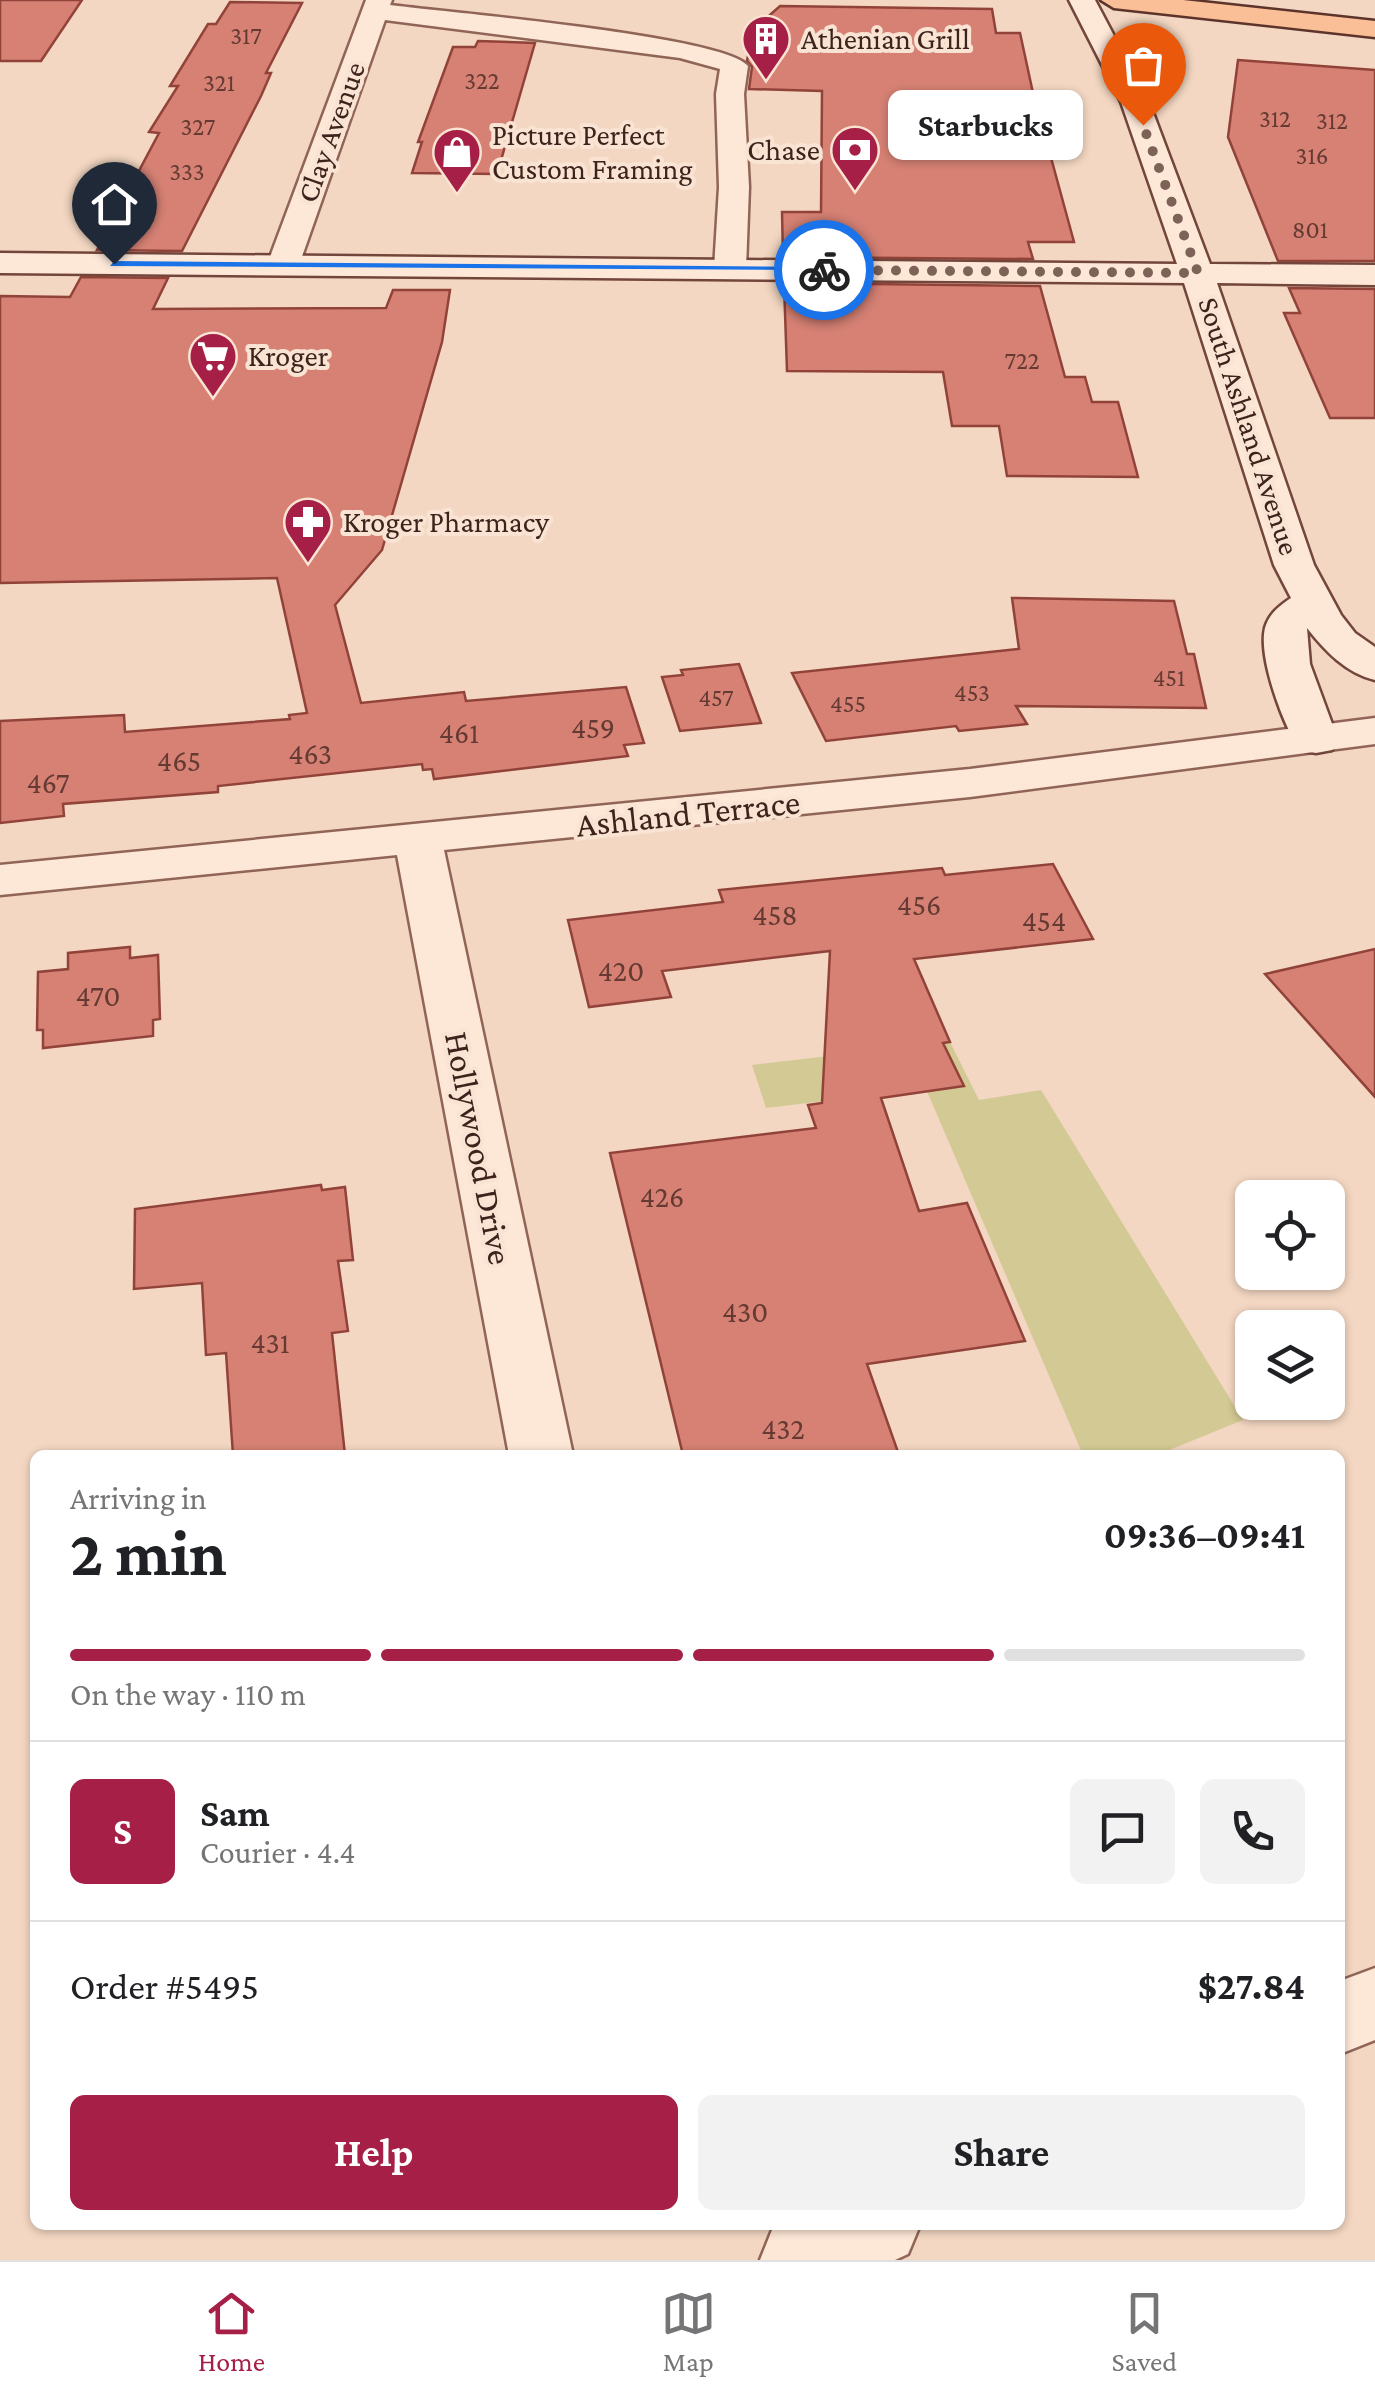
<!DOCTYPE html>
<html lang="en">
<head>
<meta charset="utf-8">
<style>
	:root { --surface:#fff; --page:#f2f2f2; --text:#202124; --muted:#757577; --line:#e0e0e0; --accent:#a61f46 }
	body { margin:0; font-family:"Crimson Pro",serif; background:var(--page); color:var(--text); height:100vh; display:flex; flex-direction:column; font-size:38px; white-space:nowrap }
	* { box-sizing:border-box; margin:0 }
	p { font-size:32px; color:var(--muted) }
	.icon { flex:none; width:55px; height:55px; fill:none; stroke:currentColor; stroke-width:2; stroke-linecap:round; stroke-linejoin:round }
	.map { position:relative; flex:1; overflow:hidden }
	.details { position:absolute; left:30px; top:1450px; width:1315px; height:780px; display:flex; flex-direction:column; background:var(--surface); border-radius:15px; box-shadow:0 2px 8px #0004 }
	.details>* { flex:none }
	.tools { position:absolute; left:1235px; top:1180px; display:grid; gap:20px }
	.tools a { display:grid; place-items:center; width:110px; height:110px; border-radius:15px; background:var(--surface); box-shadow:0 2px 8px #0004; font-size:50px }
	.pin { position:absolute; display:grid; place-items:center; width:85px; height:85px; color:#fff; margin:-102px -42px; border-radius:50% 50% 50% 0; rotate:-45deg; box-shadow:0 0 10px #0007 }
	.pin .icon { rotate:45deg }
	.courier { position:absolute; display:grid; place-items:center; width:100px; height:100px; margin:-50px; border:8px solid #1a73e8; border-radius:50%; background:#fff; color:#222; box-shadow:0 2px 12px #0007 }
	.bubble { position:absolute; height:70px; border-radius:15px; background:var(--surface); box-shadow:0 2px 8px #0004; font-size:32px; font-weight:700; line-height:70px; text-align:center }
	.headline em { font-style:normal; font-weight:700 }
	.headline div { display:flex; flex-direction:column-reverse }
	.headline { display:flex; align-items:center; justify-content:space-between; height:170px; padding:0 40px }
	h1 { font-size:65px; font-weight:700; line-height:75px }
	.bar { display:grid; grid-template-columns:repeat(4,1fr); gap:15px 10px; align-content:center; height:120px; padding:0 40px }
	.bar i { height:12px; border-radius:8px; background:var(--line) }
	.bar .active { background:var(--accent) }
	.bar p { grid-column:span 4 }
	.line { display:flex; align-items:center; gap:25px; padding:0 40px; border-top:2px solid var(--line) }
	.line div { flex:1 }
	.round { display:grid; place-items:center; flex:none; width:105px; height:105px; border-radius:15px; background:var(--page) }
	.action { display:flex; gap:20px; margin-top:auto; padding:20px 40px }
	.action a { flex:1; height:115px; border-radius:15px; background:var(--accent); color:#fff; font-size:40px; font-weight:700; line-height:115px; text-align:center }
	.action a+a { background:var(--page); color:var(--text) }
	.dock { display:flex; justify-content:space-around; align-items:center; height:140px; border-top:2px solid var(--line); background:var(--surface); font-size:28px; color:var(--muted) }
	.dock a { display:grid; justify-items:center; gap:5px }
	.dock .active { color:var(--accent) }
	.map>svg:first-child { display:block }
</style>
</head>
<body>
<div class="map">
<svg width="1375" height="2260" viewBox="0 0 1375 2260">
	<rect width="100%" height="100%" fill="#f3d7c2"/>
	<polygon fill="#d3c995" points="950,1042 979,1100 1041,1090 1243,1420 1157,1455 1083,1455 926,1089 766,1108 752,1065"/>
	<g fill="#d68174" stroke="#924339" stroke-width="2.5">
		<polygon points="0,0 82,0 41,61 0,61"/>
		<polygon points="230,2 302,3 266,73 271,73 261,96 182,251 97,250 159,133 149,132 178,86 170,86 208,24 216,24"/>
		<polygon points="780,6 992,9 996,33 1020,33 1046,153 1050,154 1074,242 1028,242 1033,259 783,257 782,212 821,212 822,91 749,89 752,67 747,61 753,30"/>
		<polygon points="478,41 535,43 497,174 412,173 422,142 418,142 453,47 475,47"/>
		<polygon points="1238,60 1375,70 1375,261 1278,261 1228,137"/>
		<polygon points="81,277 168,278 153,309 386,308 393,290 450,290 442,342 382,550 335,605 361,703 464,692 466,701 626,687 644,743 624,745 628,756 434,779 432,769 423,770 422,764 218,786 218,792 63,804 64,816 0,823 0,721 124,715 125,732 290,719 289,715 307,713 277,578 0,583 0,296 70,297"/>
		<polygon points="784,283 1040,286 1065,377 1085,377 1092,402 1118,402 1138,477 1007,476 999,426 952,426 943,372 787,371"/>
		<polygon points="1289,288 1375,289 1375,418 1330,418 1284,313 1300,313"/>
		<polygon points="1012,598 1174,601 1187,654 1194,654 1206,708 1016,706 1027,724 959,731 956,726 826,741 792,673 1019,649"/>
		<polygon points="739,664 761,723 680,731 662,677 683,675 681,670"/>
		<polygon points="1053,864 1093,939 914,959 950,1042 943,1043 964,1086 881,1098 919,1211 967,1203 1025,1341 867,1364 899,1455 683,1455 610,1153 816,1128 808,1105 822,1103 830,951 662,971 671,997 589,1007 568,920 723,902 719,890 942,868 945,875"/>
		<polygon points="130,947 130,958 158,955 160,1019 153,1020 153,1036 43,1048 43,1030 37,1030 38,972 68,969 68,953"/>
		<polygon points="1375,949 1375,1097 1265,974"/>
		<polygon points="321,1185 322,1190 345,1187 353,1260 338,1261 348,1331 332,1333 345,1455 233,1455 226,1353 206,1355 202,1283 134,1289 135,1209"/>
	</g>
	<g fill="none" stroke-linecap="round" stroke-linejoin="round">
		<g stroke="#906557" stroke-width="5">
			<g id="street">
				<path d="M366 0H392L390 5C444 12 725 36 748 66L744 94 749 187 746 269 741 276H719L714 269 719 187 716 94 720 69 680 58 385 20 299 265 294 272H272L267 265Z"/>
				<polygon points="1375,718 1375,744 970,797 444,850 573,1455 509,1455 397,855 0,895 0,865 970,769"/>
				<polygon points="1375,1968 1375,2040 1340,2054 1340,1981"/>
				<polygon points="784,2225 920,2225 908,2254 895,2260 760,2260 772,2230"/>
			</g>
		</g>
		<g stroke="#72463a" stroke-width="5">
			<path id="secondary" d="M1069 0H1095L1149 102 1210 264 1375 265V285L1217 283 1314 565 1341 615 1355 633 1375 647V680C1346 673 1325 651 1307 628L1310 664 1338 740 1332 750 1316 753 1300 750C1283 725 1258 657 1265 628 1269 614 1279 606 1291 598L1274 565 1184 283 0 273V253L1177 264 1121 102Z"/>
		</g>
		<g stroke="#5d342b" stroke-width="5">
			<polygon id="primary" points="1101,0 1183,0 1375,21 1375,37 1114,8"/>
		</g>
		<use href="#street" fill="#fde7d7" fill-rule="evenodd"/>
		<use href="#secondary" fill="#fde7d7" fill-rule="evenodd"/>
		<use href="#primary" fill="#fabf96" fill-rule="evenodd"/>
	</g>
	<polygon fill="#1a73e8" points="114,261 824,267 828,270 110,266"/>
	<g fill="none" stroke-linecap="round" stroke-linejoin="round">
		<polyline stroke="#7d6257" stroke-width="10" stroke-dasharray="0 18" points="824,270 1198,273 1143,125"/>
	</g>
	<defs>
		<g id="building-pin" transform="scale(2.5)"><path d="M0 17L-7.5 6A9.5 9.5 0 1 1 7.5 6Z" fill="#a61f46" stroke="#f9e3d3"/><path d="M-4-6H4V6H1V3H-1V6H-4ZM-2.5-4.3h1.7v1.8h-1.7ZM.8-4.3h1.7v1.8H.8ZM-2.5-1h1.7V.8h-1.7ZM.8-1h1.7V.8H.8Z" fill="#fff"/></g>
		<g id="bank-pin" transform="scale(2.5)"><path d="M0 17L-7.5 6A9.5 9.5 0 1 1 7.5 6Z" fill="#a61f46" stroke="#f9e3d3"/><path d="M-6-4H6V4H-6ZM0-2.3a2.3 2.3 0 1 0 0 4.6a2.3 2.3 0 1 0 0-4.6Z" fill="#fff"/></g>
		<g id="shop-pin" transform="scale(2.5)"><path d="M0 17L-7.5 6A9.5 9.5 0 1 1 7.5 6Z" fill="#a61f46" stroke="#f9e3d3"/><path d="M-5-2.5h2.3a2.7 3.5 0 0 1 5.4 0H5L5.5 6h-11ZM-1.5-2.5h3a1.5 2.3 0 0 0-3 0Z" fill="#fff"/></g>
		<g id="supermarket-pin" transform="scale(2.5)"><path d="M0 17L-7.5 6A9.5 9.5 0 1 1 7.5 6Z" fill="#a61f46" stroke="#f9e3d3"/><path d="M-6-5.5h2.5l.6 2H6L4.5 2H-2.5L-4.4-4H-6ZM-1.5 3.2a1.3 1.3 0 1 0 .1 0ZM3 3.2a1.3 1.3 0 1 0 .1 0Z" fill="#fff"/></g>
		<g id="pharmacy-pin" transform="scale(2.5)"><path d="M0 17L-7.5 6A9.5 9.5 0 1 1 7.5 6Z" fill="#a61f46" stroke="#f9e3d3"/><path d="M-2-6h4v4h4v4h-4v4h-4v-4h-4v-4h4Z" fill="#fff"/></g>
	</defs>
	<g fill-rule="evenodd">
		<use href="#building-pin" x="766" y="39"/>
		<use href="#bank-pin" x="855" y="150"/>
		<use href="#shop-pin" x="457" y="152"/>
		<use href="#supermarket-pin" x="213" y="356"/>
		<use href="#pharmacy-pin" x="308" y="522"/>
	</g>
	<g text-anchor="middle" stroke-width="8" stroke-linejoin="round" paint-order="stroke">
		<g font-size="25" fill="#643a33">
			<text x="246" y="44">317</text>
			<text x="482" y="89">322</text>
			<text x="219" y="91">321</text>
			<text x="1275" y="127">312</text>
			<text x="1332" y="129">312</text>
			<text x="198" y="135">327</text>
			<text x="1312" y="164">316</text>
			<text x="187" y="180">333</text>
			<text x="1310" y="238">801</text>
			<text x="1022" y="369">722</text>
			<text x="1169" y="686">451</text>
			<text x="972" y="701">453</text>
			<text x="716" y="706">457</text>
			<text x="848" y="712">455</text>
		</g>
		<g font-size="30" fill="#3e231d" stroke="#f9e3d3" text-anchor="start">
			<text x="801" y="49">Athenian Grill</text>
			<text x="492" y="145">Picture Perfect<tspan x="492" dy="34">Custom Framing</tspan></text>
			<text x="820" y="160" text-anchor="end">Chase</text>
			<text x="248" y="366">Kroger</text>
			<text x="343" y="532">Kroger Pharmacy</text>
		</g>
		<g font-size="30" fill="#3e231d" stroke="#f9e3d3">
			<text transform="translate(331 132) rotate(-70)" y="10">Clay Avenue</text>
			<text transform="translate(1249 426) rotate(72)" y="10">South Ashland Avenue</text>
		</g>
		<g font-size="30" fill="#643a33">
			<text x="593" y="738">459</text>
			<text x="459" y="743">461</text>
			<text x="310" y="764">463</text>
			<text x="179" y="771">465</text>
			<text x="48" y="793">467</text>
			<text x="919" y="915">456</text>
			<text x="775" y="925">458</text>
			<text x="1044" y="931">454</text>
			<text x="621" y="981">420</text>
			<text x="98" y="1006">470</text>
			<text x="662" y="1207">426</text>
			<text x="745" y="1322">430</text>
			<text x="270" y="1353">431</text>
			<text x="783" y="1439">432</text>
		</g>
		<g font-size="35" fill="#3e231d" stroke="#f9e3d3">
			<text transform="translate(688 813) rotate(-6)" y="12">Ashland Terrace</text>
			<text transform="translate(479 1148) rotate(79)" y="12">Hollywood Drive</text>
		</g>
	</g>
</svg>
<div class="tools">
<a><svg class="icon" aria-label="locate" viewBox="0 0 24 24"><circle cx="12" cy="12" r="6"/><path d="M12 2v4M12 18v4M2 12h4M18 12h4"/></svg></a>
<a><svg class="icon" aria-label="layers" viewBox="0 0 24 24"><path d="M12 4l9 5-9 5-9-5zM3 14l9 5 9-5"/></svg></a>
</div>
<div class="pin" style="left:1143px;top:125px;background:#ea580c"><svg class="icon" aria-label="bag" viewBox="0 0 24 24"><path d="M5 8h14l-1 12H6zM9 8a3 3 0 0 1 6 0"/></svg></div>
<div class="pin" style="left:114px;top:264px;background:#1f2937"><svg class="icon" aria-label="home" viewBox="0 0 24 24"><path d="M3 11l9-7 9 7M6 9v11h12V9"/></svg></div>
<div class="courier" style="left:824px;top:270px"><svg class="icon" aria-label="bike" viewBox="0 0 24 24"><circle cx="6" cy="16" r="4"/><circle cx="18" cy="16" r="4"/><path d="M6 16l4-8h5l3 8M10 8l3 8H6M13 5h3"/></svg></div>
<div class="bubble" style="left:888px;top:90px;width:195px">Starbucks</div>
<section class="details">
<div class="headline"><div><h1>2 min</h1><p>Arriving in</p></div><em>09:36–09:41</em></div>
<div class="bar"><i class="active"></i><i class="active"></i><i class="active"></i><i></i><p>On the way · 110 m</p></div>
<div class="line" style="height:180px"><b class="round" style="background:var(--accent);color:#fff">S</b><div><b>Sam</b><p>Courier · 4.4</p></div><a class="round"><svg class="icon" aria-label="chat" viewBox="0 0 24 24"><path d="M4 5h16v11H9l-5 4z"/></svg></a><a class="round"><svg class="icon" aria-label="phone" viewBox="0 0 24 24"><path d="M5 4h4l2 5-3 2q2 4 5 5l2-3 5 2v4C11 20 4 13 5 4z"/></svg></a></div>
<div class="line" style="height:130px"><div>Order #5495</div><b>$27.84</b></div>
<div class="action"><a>Help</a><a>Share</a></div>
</section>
</div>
<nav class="dock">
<a class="active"><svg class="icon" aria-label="home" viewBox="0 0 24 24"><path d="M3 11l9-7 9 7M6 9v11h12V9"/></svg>Home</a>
<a><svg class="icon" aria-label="map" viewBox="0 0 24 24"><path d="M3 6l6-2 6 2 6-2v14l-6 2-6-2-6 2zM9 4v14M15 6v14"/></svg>Map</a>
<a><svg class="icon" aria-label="saved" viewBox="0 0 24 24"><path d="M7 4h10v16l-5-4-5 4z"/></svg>Saved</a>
</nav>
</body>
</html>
